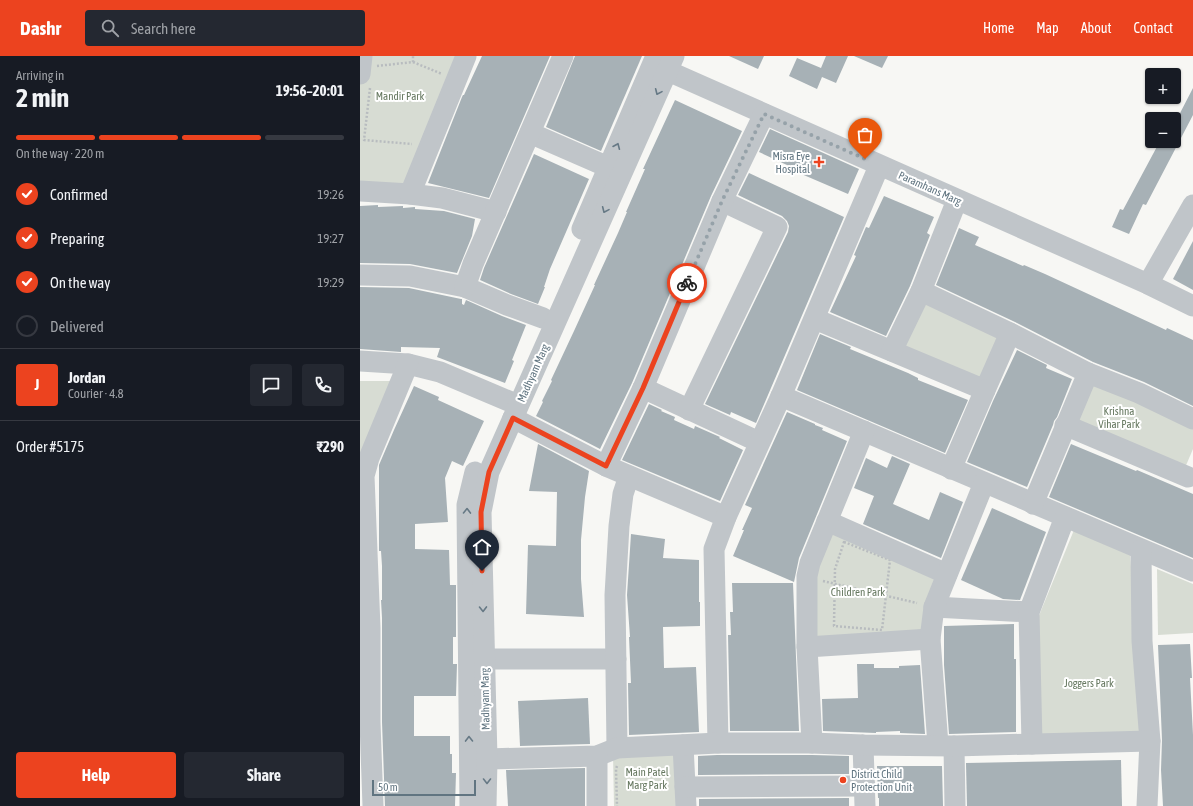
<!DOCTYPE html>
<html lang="en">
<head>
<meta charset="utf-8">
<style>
	:root { --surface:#171b24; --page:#242831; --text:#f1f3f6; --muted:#9ea1a6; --line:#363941; --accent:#ec431f }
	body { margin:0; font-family:"Asap Condensed",sans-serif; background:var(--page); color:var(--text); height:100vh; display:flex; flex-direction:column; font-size:15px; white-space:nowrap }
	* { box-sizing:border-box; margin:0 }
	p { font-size:13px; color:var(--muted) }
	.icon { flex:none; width:22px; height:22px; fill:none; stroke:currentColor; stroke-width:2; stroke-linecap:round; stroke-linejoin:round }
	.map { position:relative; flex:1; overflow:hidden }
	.side { display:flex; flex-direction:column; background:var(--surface); width:360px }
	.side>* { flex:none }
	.fabs { position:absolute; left:785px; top:12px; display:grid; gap:8px }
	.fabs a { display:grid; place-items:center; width:36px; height:36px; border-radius:4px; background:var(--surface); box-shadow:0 1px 3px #0004; font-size:20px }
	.scale { position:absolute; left:12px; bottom:10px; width:104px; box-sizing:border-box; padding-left:4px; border:2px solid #617581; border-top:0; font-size:11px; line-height:14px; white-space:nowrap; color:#617581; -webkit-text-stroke:3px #fff; paint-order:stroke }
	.pin { position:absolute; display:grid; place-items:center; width:34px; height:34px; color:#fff; margin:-41px -17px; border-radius:50% 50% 50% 0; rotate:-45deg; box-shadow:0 0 4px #0007 }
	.pin .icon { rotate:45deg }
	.courier { position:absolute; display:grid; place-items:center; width:40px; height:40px; margin:-20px; border:3px solid #ec431f; border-radius:50%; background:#fff; color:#222; box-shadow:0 1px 5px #0007 }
	.overview em { font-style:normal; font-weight:700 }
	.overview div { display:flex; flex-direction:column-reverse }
	.overview { display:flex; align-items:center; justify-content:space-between; height:68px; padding:0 16px }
	h1 { font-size:26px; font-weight:700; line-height:30px }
	.bar { display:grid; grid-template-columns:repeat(4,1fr); gap:6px 4px; align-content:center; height:48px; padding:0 16px }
	.bar i { height:5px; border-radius:3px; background:var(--line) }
	.bar .on { background:var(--accent) }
	.bar p { grid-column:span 4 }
	.line { display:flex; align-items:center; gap:10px; padding:0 16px; border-top:1px solid var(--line) }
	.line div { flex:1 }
	.round { display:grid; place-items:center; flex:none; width:42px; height:42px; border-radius:4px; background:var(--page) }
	ol { padding:0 16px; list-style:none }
	li { display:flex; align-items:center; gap:12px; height:44px }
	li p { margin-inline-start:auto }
	li .icon { padding:4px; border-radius:50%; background:var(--accent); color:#fff; stroke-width:4 }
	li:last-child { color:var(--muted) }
	li i { width:22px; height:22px; border:2px solid var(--line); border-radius:50% }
	.button { display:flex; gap:8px; margin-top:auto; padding:8px 16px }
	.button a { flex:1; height:46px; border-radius:4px; background:var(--accent); color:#fff; font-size:16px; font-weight:700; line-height:46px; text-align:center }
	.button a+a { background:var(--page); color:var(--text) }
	header { display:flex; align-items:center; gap:24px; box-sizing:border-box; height:56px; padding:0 20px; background:var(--accent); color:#fff }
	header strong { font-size:19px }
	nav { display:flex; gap:22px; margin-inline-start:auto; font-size:14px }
	.search { width:280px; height:36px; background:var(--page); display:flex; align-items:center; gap:10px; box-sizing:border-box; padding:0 14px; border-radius:4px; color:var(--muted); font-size:15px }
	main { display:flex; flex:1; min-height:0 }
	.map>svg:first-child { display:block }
</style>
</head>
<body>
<header>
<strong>Dashr</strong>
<div class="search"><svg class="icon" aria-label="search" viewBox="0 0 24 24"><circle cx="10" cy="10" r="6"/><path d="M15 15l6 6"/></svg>Search here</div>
<nav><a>Home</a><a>Map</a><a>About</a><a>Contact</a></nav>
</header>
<main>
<section class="side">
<div class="overview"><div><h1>2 min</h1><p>Arriving in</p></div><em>19:56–20:01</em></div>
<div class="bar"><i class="on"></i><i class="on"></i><i class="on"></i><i></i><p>On the way · 220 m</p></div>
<ol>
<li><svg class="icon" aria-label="check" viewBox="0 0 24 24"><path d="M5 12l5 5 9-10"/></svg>Confirmed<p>19:26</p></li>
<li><svg class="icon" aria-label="check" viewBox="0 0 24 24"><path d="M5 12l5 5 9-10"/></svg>Preparing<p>19:27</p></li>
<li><svg class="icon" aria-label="check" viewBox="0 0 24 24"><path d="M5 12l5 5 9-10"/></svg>On the way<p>19:29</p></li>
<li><i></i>Delivered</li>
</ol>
<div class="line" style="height:72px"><b class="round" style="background:var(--accent);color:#fff">J</b><div><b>Jordan</b><p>Courier · 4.8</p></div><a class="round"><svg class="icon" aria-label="chat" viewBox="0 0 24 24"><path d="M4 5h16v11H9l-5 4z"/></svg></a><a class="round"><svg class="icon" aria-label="phone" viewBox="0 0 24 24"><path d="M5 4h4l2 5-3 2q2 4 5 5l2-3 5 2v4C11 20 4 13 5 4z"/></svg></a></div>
<div class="line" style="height:52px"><div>Order #5175</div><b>₹290</b></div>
<div class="button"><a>Help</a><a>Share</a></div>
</section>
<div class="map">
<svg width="833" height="750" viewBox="0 0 833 750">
	<rect width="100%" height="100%" fill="#f7f7f4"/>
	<g fill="#d7dcd3">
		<polygon points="2,0 103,0 50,138 0,135 0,18"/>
		<polygon points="561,235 648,280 622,333 536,297"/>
		<polygon points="731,324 833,369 833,393 824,414 713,365"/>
		<polygon points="0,325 32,325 0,398"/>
		<polygon points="467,465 587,518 570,583 447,591 447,520"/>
		<polygon points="714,474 770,496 782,677 680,679 678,562"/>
		<polygon points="797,513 833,528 833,577 798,579"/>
		<polygon points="316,693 316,750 254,750 253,698"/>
	</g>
	<g fill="#a7b1b6">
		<polygon points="122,0 190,0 129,142 68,127 102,41 103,39 104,39"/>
		<polygon points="215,0 282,0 241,95 186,71"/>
		<polygon points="369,0 404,0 398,13"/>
		<polygon points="466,0 488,0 476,27 462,21 457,33 429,20 437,2 461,12"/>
		<polygon points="494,0 528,0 522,12"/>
		<polygon points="833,32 833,59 786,149 783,148 769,178 752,171 760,153 763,154 800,85 814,85 814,59 818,61"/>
		<polygon points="315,44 382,75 351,140 272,327 240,393 176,360 183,346 182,345 192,325 191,324 214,275 235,229 234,229 258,177 267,156 266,156 285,113 283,113"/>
		<polygon points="410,73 499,113 488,138 439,117 440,115 399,96"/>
		<polygon points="174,98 229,123 190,213 184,231 185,231 178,248 151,238 120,224 124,212"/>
		<polygon points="389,117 484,161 396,367 371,356 370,359 345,348 428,176 429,170 427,165 422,160 378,139"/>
		<polygon points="524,140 574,161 567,177 570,179 550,230 526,280 470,256 496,200 494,199 506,171 509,172"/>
		<polygon points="18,149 18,151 43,150 43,152 55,151 55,153 84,155 115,163 112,180 97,217 50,208 0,207 0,150"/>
		<polygon points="599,172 619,181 615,189 663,210 664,209 685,218 806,274 807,272 833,284 833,350 784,326 733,306 655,266 576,229"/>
		<polygon points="833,185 833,234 813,223"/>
		<polygon points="0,231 49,232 101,243 102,243 102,248 104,249 106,244 142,260 166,269 152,304 154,305 145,327 77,301 80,292 41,291 41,296 0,293"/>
		<polygon points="460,278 491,291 490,293 548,317 558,322 558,324 608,344 585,397 437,334"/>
		<polygon points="657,294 687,309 686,312 712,323 697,361 694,365 693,369 667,431 607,406 633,345"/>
		<polygon points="54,330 79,341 78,344 124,365 103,410 92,405 85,422 88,466 55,468 55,493 89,494 90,529 96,529 96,581 93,581 93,608 97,608 96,640 54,640 54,680 90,680 90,698 92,698 92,717 96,717 95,750 25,750 22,666 22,562 21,544 22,544 22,510 21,495 19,495 19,409 34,374"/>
		<polygon points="289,348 302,354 301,355 315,361 314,364 334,373 335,370 360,381 359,382 383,394 360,445 262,404"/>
		<polygon points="427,356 455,368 455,369 463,372 462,374 487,385 439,502 434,526 373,500 384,474 382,474 392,452 385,449"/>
		<polygon points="178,388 229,415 225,441 221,484 221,523 224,561 166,558 168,489 196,490 197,436 169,435"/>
		<polygon points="711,388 776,415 777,414 833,438 833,502 689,441"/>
		<polygon points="532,400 550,408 533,448 569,464 580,436 603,446 581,502 503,468 514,440 494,432 506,402 527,412"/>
		<polygon points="632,452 686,476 660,544 643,543 601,524"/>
		<polygon points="271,478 305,483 303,502 339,504 339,546 340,546 340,570 303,571 304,612 336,611 339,676 269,679 268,627 271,627 269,581 270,581 267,539"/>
		<polygon points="372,527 433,527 439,675 370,675 368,579 371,579 370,556 373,556"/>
		<polygon points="654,568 654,603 656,603 656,676 589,678 584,609 584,570"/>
		<polygon points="830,588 832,622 830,622 833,679 833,750 803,750 801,714 802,684 798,589"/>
		<polygon points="497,608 514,608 514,612 539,612 539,610 560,609 565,678 540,677 540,675 516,676 516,677 463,675 462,643 498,642"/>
		<polygon points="228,642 230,688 160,690 158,645"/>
		<polygon points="357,699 452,699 489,700 489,718 338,719 338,700"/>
		<polygon points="761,704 762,750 607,750 606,707"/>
		<polygon points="517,710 582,710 583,750 519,750 519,742 518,742"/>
		<polygon points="225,712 225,750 148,750 146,714"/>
		<polygon points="489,742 489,750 339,750 339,743"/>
	</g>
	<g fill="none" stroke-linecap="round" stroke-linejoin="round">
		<g stroke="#b8bcbf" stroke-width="2.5" stroke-dasharray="2 2" stroke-linecap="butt">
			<polyline points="53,6 82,18"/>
			<polyline points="17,10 53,6 53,0"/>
			<polyline points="10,32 4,84 52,88"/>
			<polygon points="484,486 530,504 522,574 474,570 475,513"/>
			<polyline points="463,525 557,547"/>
			<polyline points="257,710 256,713 257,750"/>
		</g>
		<g stroke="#c0c5c9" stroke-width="21">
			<polyline points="308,15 788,228 833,250"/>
			<polyline points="0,18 2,0"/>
			<polyline points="170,77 248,111"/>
			<polyline points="0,135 50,138 82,142 136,156"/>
			<polyline points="50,138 106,0"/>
			<polyline points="222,173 296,0"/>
			<polyline points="0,219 50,220 105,231 147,249 183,262"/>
			<polyline points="788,228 833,149"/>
			<polyline points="105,231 113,208 203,0"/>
			<polyline points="561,235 650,277"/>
			<polyline points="455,263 625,334 650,277 728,317 779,337 833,363"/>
			<polyline points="532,295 561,235 597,144"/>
			<polyline points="0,305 48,308 80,316 158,349"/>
			<polyline points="283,332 399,386"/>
			<polyline points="421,340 833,515"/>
			<polyline points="329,354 417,171 362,145"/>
			<polyline points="153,362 246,410 366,461"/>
			<polyline points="705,369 828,421"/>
			<polyline points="246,410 283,332 362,145 404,58"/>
			<polyline points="591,413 625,334"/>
			<polyline points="673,448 728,317"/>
			<polyline points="467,465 587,518"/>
			<polyline points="781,494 782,585 790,685 787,750"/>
			<polyline points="574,551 669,556"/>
			<polyline points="447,591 570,583"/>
			<polyline points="125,603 256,603"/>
			<polyline points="358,687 354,493 366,461 421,340 519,110"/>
			<polyline points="452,687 447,591 447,520 450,507 504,375"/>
			<polyline points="672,688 669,556 705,461"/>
			<polyline points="323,689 326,750"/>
			<polyline points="503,689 505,750"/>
			<polyline points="578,689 570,583 574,551 624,427"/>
			<polyline points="594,690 595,750"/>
			<polyline points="257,692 255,539 259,470 263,438 269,420"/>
			<polyline points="127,703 237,700 257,692 358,687 452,687 503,689 594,690 790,685"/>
			<polyline points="325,731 505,730"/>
			<polyline points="13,750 10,666 10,572 4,420 9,402 48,308"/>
			<polyline points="110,750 107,449 115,416"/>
			<polyline points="126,750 127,703 121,456 129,416 314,0"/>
			<polyline points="237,750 237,700"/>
		</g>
	</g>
	<defs><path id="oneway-chevron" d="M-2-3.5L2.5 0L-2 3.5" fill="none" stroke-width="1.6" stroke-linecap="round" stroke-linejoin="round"/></defs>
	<g stroke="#667985">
		<use href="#oneway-chevron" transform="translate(298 36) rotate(114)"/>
		<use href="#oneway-chevron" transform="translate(257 90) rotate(-67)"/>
		<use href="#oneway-chevron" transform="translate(245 154) rotate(114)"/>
		<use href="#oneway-chevron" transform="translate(107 455) rotate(-89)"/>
		<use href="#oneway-chevron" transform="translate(123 553) rotate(89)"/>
		<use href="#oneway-chevron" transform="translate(109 683) rotate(-91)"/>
		<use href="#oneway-chevron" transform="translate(127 725) rotate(90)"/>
	</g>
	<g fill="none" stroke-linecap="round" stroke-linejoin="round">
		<polyline stroke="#96a2a9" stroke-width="4" stroke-dasharray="0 7.2" points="327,227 362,145 404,58 505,103"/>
		<polyline stroke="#ec431f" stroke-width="5" points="122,515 121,456 129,416 153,362 246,410 283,332 327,227"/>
	</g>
	<g fill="#ec431f" stroke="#fff" stroke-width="1.5">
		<path d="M457 100h4v4h4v4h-4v4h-4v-4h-4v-4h4z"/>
		<circle cx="483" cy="724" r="4"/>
	</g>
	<g text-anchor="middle" stroke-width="4" stroke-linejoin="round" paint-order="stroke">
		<g font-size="11" fill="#667860" stroke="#fff">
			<text x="40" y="44">Mandir Park</text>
			<text x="759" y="359">Krishna<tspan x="759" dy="13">Vihar Park</tspan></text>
			<text x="498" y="540">Children Park</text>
			<text x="729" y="631">Joggers Park</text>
			<text x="287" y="720">Main Patel<tspan x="287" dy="13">Marg Park</tspan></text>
		</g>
		<g font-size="11" fill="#617581" stroke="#fff" text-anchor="end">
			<text x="450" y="104">Misra Eye<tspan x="450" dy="13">Hospital</tspan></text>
			<text x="491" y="722" text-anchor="start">District Child<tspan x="491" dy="13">Protection Unit</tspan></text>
		</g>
		<g font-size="11" fill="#617581" stroke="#fff">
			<text transform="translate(570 132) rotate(24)" y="4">Paramhans Marg</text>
			<text transform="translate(173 317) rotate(-66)" y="4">Madhyam Marg</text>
			<text transform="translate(125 643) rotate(-91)" y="4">Madhyam Marg</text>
		</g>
	</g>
</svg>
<div class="fabs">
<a>+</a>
<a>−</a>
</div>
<div class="scale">50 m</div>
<div class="pin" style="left:505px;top:103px;background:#ea580c"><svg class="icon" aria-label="bag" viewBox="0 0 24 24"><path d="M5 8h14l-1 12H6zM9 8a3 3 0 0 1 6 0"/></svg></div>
<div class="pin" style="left:122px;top:515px;background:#1f2937"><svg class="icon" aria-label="home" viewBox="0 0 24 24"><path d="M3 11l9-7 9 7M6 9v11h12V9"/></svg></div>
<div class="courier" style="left:327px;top:227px"><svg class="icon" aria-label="bike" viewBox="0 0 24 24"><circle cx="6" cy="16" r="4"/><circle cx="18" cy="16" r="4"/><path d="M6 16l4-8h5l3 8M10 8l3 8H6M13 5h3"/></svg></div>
</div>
</main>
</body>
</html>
